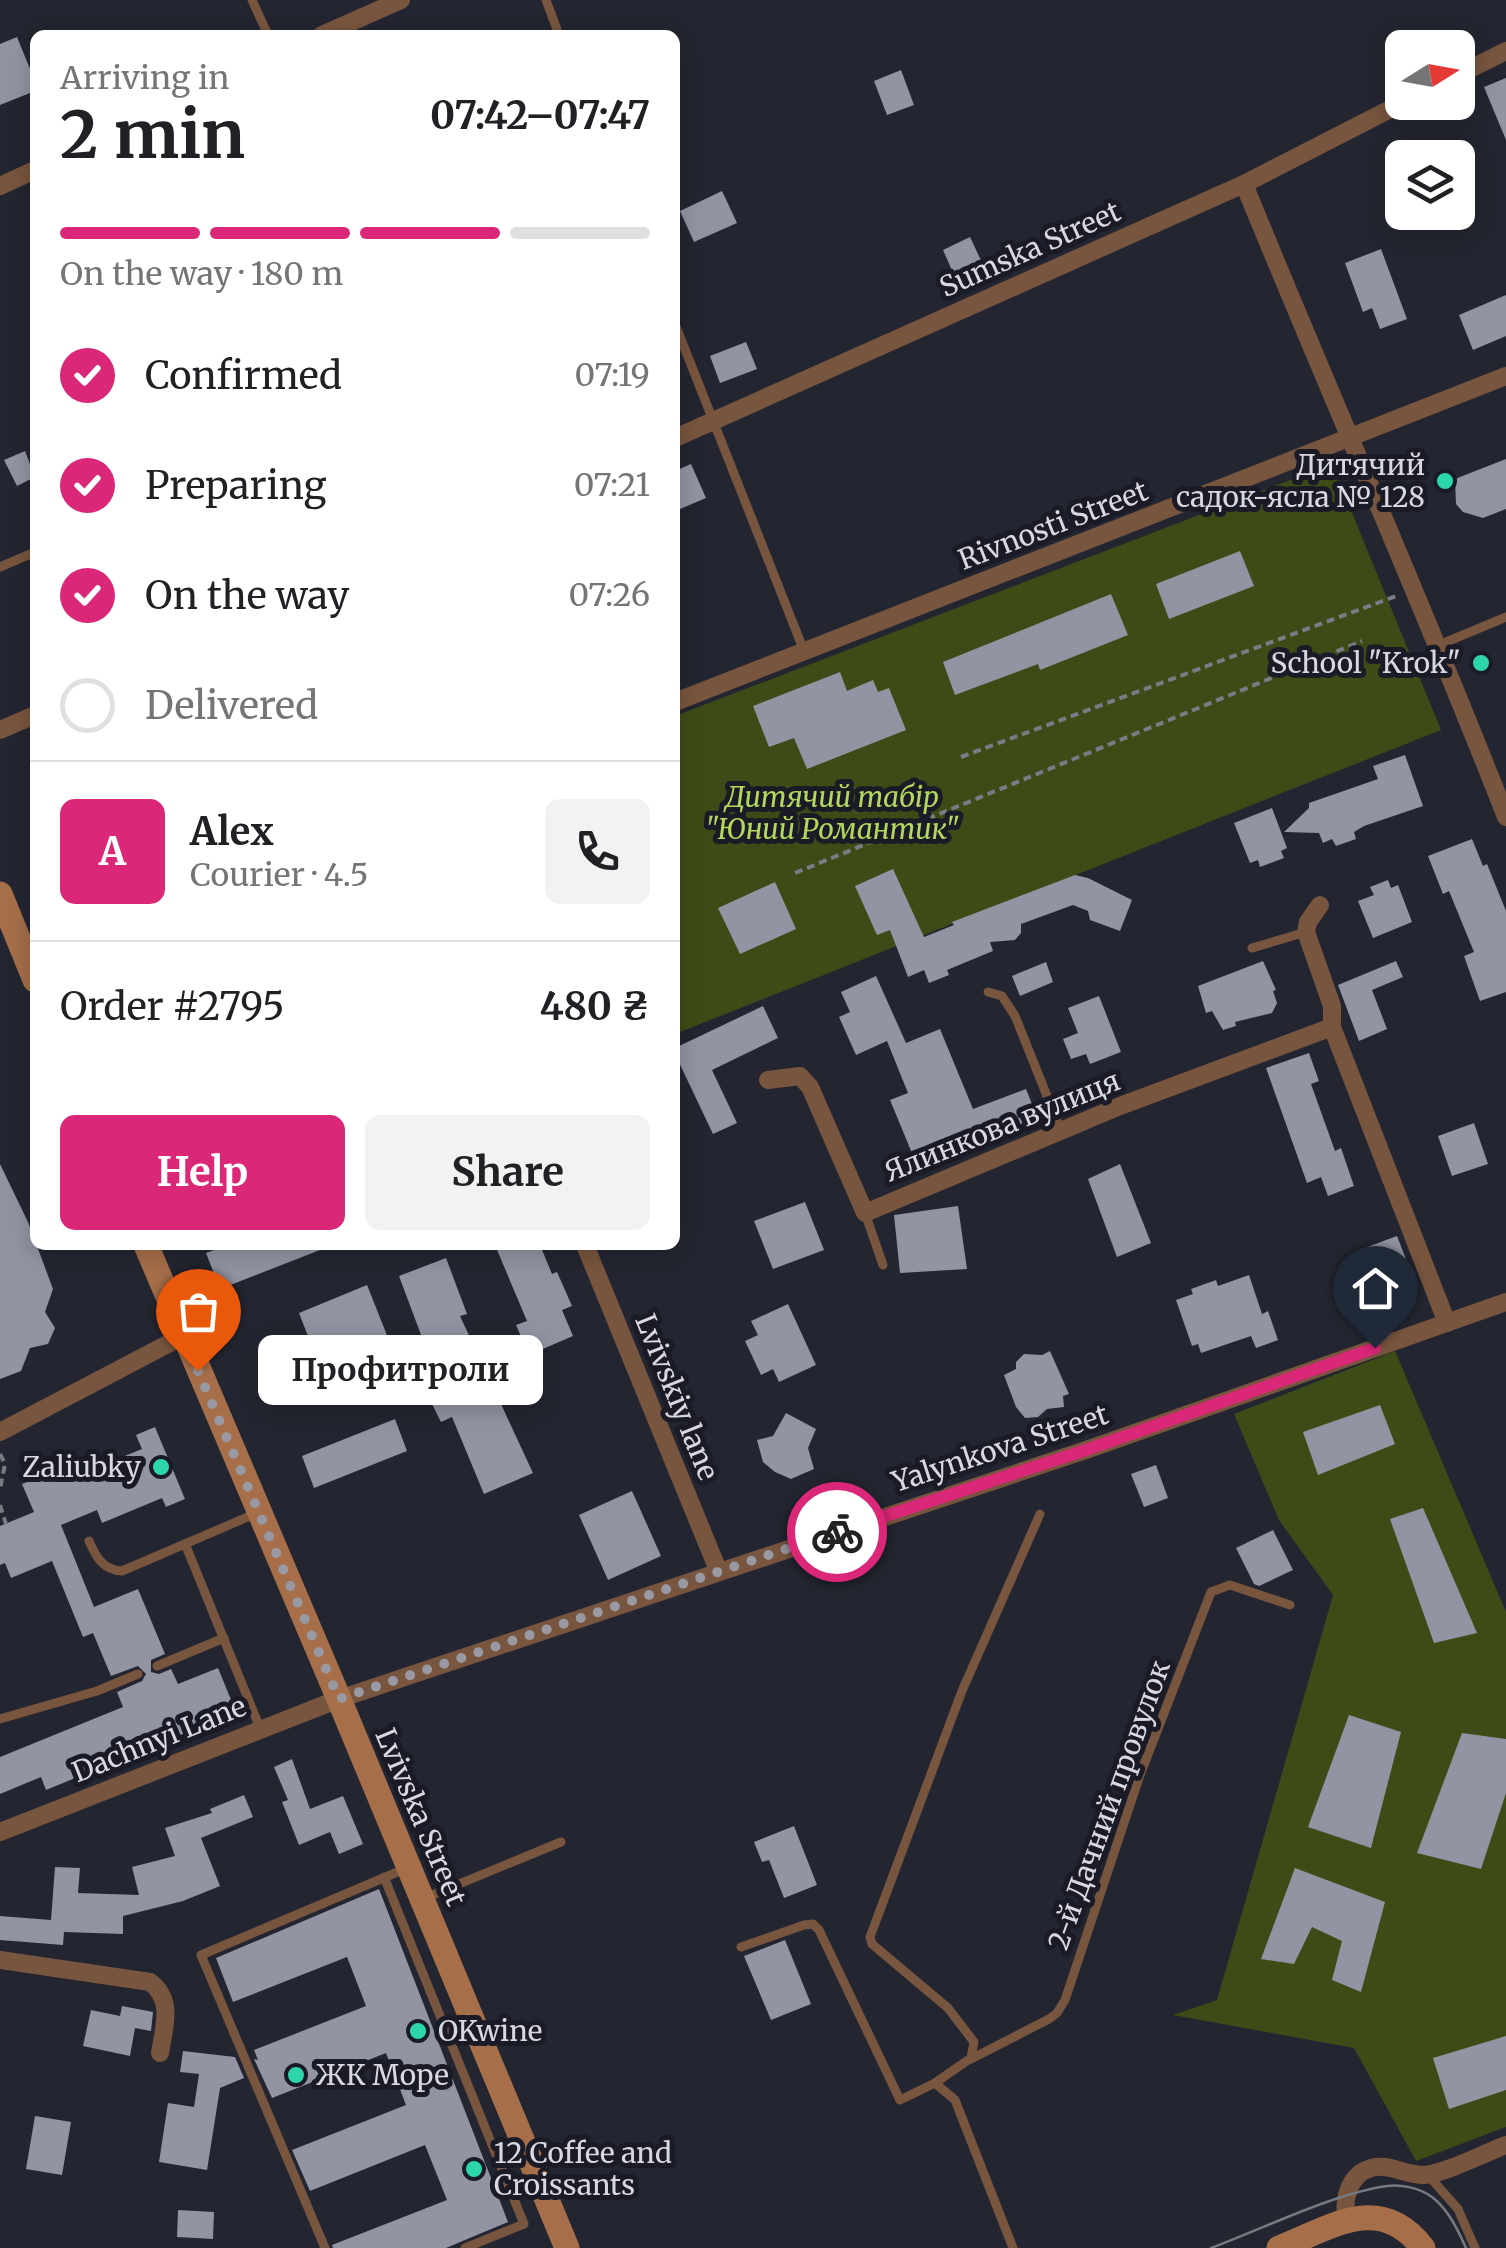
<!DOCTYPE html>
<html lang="en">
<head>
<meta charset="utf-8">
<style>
	:root { --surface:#fff; --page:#f2f2f2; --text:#202124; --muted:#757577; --line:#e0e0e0; --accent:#db2777 }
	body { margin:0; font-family:Merriweather,serif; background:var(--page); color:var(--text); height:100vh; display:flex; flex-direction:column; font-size:38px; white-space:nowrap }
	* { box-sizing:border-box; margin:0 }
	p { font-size:32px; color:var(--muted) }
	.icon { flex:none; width:55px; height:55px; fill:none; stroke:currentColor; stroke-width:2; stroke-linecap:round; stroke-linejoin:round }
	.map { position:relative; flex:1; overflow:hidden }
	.sheet { position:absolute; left:30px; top:30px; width:650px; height:1220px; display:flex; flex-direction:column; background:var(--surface); border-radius:15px; box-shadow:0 5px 25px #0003 }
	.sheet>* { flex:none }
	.needle { width:65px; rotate:79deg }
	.buttons { position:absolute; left:1385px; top:30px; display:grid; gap:20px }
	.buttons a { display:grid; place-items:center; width:90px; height:90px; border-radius:15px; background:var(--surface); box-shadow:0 5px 25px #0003; font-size:50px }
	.pin { position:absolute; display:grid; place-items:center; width:85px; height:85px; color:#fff; margin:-102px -42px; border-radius:50% 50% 50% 0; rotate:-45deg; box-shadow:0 0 10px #0007 }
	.pin .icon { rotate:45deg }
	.courier { position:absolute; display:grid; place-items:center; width:100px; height:100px; margin:-50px; border:8px solid #db2777; border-radius:50%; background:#fff; color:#222; box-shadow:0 2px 12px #0007 }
	.bubble { position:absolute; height:70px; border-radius:15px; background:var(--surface); box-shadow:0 5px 25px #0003; font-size:32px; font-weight:700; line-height:70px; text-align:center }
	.overview em { font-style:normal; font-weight:700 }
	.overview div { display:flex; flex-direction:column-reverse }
	.overview { display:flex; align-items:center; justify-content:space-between; height:170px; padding:0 30px }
	h1 { font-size:65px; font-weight:700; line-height:75px }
	.bar { display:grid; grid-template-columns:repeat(4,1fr); gap:15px 10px; align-content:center; height:120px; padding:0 30px }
	.bar i { height:12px; border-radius:8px; background:var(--line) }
	.bar .selected { background:var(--accent) }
	.bar p { grid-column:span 4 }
	.line { display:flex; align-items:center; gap:25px; padding:0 30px; border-top:2px solid var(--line) }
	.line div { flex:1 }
	.round { display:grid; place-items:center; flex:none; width:105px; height:105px; border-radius:15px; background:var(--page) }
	ol { padding:0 30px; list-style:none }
	li { display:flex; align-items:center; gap:30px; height:110px }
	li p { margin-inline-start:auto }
	li .icon { padding:10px; border-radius:50%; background:var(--accent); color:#fff; stroke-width:4 }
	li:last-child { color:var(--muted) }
	li i { width:55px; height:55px; border:5px solid var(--line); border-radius:50% }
	.primary-button { display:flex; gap:20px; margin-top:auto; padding:20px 30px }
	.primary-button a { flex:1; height:115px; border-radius:15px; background:var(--accent); color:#fff; font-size:40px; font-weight:700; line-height:115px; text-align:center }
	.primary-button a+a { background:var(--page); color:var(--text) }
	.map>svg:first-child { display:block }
</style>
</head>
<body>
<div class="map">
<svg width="1506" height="2248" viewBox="0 0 1506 2248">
	<rect width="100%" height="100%" fill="#232530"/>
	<g fill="#3d4c17">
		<polygon points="1332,464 1441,730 675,1034 675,716"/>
		<polygon points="1395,1351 1506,1612 1506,2127 1416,2161 1354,2048 1173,2015 1217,2000 1333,1595 1279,1520 1234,1414"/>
	</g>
	<g fill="#9294a3">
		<polygon points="17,37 35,81 35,91 0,105 0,44"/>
		<polygon points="901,70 914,105 887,115 874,81"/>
		<polygon points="1506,78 1506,140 1484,87"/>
		<polygon points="722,191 737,223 694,242 680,211"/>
		<polygon points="970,237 986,271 958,284 943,250"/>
		<polygon points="1381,249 1407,319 1380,329 1372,308 1363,312 1345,263"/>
		<polygon points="1506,295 1506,336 1473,350 1459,315"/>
		<polygon points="746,342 757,369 720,383 710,356"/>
		<polygon points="25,451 35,477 17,486 4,460"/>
		<polygon points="1506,459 1506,509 1483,518 1463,512 1456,504 1455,479"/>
		<polygon points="691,464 706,498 680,509 675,497 675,471"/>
		<polygon points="1240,551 1254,586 1169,619 1156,584"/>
		<polygon points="1111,594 1128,635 1040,670 1038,664 955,695 943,662"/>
		<polygon points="840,672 847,691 873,680 878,692 889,688 906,730 807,769 794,738 769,747 753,706"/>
		<polygon points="1405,755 1423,806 1364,826 1354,832 1356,839 1336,846 1332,839 1323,843 1319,833 1284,832 1309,808 1309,803 1378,779 1373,766"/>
		<polygon points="1272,808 1287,848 1281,851 1284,858 1260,867 1258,860 1250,863 1234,823"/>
		<polygon points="1472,839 1483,866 1487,864 1506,911 1506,992 1480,1001 1464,956 1474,952 1449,891 1443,894 1428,856"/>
		<polygon points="893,869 924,937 954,925 952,922 1075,875 1088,878 1132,900 1120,931 1090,920 1088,911 1073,905 1021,924 1021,933 1015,940 990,942 993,951 947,970 949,975 929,983 924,970 908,977 890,930 877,935 855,886"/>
		<polygon points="1388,880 1391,888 1398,885 1412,922 1373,938 1358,901 1374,895 1370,887"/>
		<polygon points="775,882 796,929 740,954 718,908"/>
		<polygon points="1263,961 1276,990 1273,991 1277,1003 1272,1013 1235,1022 1236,1026 1223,1030 1212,1011 1206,1013 1198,986"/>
		<polygon points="1396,961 1403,977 1372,990 1387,1029 1359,1041 1338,985"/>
		<polygon points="1046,962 1053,982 1020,996 1012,976"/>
		<polygon points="876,976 906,1043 940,1029 973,1109 1026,1089 1038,1119 996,1136 992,1126 914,1158 890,1100 908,1093 887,1041 856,1055 839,1017 850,1012 841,992"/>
		<polygon points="1099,996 1121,1052 1090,1064 1086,1054 1071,1059 1063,1039 1078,1033 1068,1008"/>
		<polygon points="763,1006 778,1038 712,1070 737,1123 713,1134 675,1054 675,1048"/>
		<polygon points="1309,1053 1319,1081 1311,1084 1335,1151 1341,1148 1354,1186 1328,1196 1321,1177 1307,1183 1266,1068"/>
		<polygon points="1474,1123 1488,1164 1452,1176 1438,1136"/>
		<polygon points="0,1164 28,1222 53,1289 45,1312 55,1328 48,1344 30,1348 21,1371 0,1379"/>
		<polygon points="1120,1164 1151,1243 1117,1257 1088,1179"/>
		<polygon points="805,1202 824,1250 773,1269 754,1221"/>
		<polygon points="958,1206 967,1269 900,1273 894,1215"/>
		<polygon points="1397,1236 1411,1272 1382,1284 1387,1302 1367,1310 1357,1287 1349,1280 1345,1265 1359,1250"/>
		<polygon points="228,1245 333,1245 220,1289 206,1253"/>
		<polygon points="495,1245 540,1245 552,1274 557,1272 572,1306 562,1310 573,1336 529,1355 516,1325 527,1321"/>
		<polygon points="446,1258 467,1314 460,1316 533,1473 484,1494 452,1417 441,1422 432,1404 445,1399 399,1276"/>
		<polygon points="1249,1275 1262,1314 1268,1311 1278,1340 1256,1348 1251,1336 1201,1353 1198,1344 1192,1346 1176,1300 1193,1294 1191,1289 1216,1280 1218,1286"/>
		<polygon points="367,1285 402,1373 352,1393 347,1382 329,1390 299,1313"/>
		<polygon points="788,1304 816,1365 779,1382 773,1369 761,1375 745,1341 758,1335 751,1321"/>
		<polygon points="1050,1351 1069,1394 1063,1396 1064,1407 1047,1409 1038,1417 1025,1418 1016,1407 1004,1375 1016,1369 1016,1362 1024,1354 1042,1355"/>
		<polygon points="1380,1405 1395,1444 1318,1475 1303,1432"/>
		<polygon points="786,1413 816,1429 808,1448 814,1469 791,1479 775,1472 763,1462 757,1440 773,1436"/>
		<polygon points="395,1419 407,1451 314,1488 302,1456"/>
		<polygon points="155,1427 185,1499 166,1507 162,1498 102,1523 97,1510 61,1525 94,1607 138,1589 165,1654 151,1660 151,1672 159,1674 171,1669 178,1684 218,1668 236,1712 46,1790 41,1777 0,1794 0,1757 123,1707 117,1692 142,1681 146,1674 138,1666 111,1676 93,1633 83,1637 52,1561 11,1578 5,1563 0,1565 0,1526 34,1512 22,1484 66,1467 70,1478 142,1449 136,1435"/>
		<polygon points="1156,1465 1168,1498 1144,1507 1131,1474"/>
		<polygon points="632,1491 661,1556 608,1580 579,1515"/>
		<polygon points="1423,1508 1477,1633 1434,1643 1390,1519"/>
		<polygon points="1273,1530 1293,1570 1259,1586 1254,1584 1236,1548"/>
		<polygon points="1349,1715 1401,1732 1371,1848 1308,1827"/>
		<polygon points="1462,1733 1506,1739 1506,1793 1481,1869 1417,1853"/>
		<polygon points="292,1759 310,1809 343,1796 363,1844 339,1854 330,1832 299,1845 282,1802 288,1800 274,1767"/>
		<polygon points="244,1795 253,1817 201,1838 220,1886 183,1901 123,1916 123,1934 64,1932 63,1945 0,1940 0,1916 51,1920 55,1867 80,1868 78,1893 139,1895 132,1867 175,1856 165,1828 212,1813 210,1809"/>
		<polygon points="794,1826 817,1885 784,1898 769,1860 762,1862 754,1842"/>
		<polygon points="1295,1868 1385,1902 1361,1992 1332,1980 1342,1941 1312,1927 1294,1964 1261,1959"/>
		<polygon points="379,1889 508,2222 446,2248 333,2248 332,2245 447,2200 425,2145 310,2191 292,2150 406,2105 386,2053 272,2098 254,2059 258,2060 254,2050 366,2006 347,1957 233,2002 216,1958"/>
		<polygon points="785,1940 811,2004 771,2020 744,1956"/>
		<polygon points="122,2006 153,2012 151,2031 135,2028 130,2056 83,2046 91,2010 120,2016"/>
		<polygon points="1506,2036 1506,2090 1449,2109 1433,2058"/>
		<polygon points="183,2051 235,2057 244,2078 220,2088 207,2170 159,2162 168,2103 194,2107 199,2074 180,2072"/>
		<polygon points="35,2116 71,2122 62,2175 26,2169"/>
		<polygon points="178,2210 214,2212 213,2239 177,2237"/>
	</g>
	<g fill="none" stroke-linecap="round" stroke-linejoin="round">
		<g stroke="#797b85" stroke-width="4" stroke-dasharray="8 5" stroke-linecap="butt">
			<polyline points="961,757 1396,596"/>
			<polyline points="795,873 1362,641"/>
			<polyline points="0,1454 5,1464 0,1489"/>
			<polyline points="0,1505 6,1524"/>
		</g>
		<g stroke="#78553e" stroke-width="9">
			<polyline points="252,0 268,35"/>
			<polyline points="546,0 559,35"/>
			<polyline points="675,324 804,651"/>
			<polyline points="0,567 35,552"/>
			<polyline points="1439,645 1506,617"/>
			<polyline points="1252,948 1306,932"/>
			<polyline points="988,992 1002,996 1015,1016 1061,1131"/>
			<polyline points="865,1213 883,1265"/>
			<path d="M89 1541C96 1557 103 1570 122 1571L257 1513"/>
			<polyline points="186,1546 260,1728"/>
			<polyline points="157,1666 224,1638"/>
			<polyline points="0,1719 97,1691 138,1674"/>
			<polyline points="384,1877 524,2224 465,2248"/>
			<polyline points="425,1898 561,1842"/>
			<polyline points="741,1947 804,1925 813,1924 819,1930 900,2100 935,2083 971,2058 974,2042 948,2008 872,1944 870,1937 962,1691 1040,1514"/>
			<polyline points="971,2059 1049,2019 1057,2013 1065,2000 1140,1775 1211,1592 1230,1585 1290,1605"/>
			<polyline points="935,2083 955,2100 1013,2248"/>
			<polyline points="1428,2175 1458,2209 1475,2248"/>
			<polyline points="325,2248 201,1955 407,1868"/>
		</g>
		<g stroke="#78553e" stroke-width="18">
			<polyline points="322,35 401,0"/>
			<polyline points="1458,75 1506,51"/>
			<path d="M1244 184C1330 395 1423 604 1506 817"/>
			<polyline points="0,186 35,170"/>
			<polyline points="675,438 1244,184 1404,102"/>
			<polyline points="675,702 1506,376"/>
			<polyline points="0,730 35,715"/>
			<polyline points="1320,905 1308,922 1306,932 1332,1006 1332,1027 1447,1323"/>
			<polyline points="768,1080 800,1076 810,1087 865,1213 1120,1106 1332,1027"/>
			<polyline points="585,1245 718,1570"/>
			<polyline points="0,1432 183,1336"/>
			<polyline points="0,1832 339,1699 1086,1450 1506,1302"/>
			<path d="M0 1960 150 1982C174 2000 164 2027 160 2053"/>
			<path d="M1347 2221C1341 2195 1353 2164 1385 2167 1399 2169 1410 2175 1424 2175 1447 2173 1484 2153 1506 2145"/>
		</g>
		<g stroke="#a66f49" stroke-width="25">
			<polyline points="0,894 35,980"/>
			<polyline points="146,1245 339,1699 567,2248"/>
			<path d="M1279 2248C1332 2227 1380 2192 1423 2248"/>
		</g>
		<path stroke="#777982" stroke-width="2.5" d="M1211 2248C1262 2229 1335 2193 1387 2186 1401 2184 1420 2188 1432 2197 1448 2209 1458 2230 1466 2248"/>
	</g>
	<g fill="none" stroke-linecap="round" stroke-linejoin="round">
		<polyline stroke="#9899a2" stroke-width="10" stroke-dasharray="0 18" points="198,1371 339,1699 837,1532"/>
		<polyline stroke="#db2777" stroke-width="12" points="837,1532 1086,1450 1375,1348"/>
	</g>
	<g fill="#2dd5ab" stroke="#1a1b26" stroke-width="4">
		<circle cx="1445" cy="481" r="10"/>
		<circle cx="1481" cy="663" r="10"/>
		<circle cx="161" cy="1467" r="10"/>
		<circle cx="418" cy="2031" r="10"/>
		<circle cx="296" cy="2075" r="10"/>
		<circle cx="474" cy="2169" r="10"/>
	</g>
	<g text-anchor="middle" stroke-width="10" stroke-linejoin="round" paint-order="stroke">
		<g font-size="28" fill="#d7d8e0" stroke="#1a1b26">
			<text transform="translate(1030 249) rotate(-24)" y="10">Sumska Street</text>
			<text transform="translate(1053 525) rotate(-21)" y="10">Rivnosti Street</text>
			<text transform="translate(1002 1126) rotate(-22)" y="10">Ялинкова вулиця</text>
			<text transform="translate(677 1397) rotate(68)" y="10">Lvivskiy lane</text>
			<text transform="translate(1000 1448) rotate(-18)" y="10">Yalynkova Street</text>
			<text transform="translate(159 1739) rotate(-22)" y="10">Dachnyi Lane</text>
			<text transform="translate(1109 1805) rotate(-70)" y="10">2-й Дачний провулок</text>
			<text transform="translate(421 1817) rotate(67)" y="10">Lvivska Street</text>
		</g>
		<g font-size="28" fill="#d7d8e0" stroke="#1a1b26" text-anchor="end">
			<text x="1425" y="475">Дитячий<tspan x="1425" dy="32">садок-ясла № 128</tspan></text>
			<text x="1461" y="673">School "Krok"</text>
			<text x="141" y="1477">Zaliubky</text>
			<text x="438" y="2041" text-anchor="start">OKwine</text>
			<text x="316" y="2085" text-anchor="start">ЖК Море</text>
			<text x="494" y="2163" text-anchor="start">12 Coffee and<tspan x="494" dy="32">Croissants</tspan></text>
		</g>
		<g font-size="28" font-style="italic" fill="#b4d85a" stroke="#1a1b26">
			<text x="832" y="807">Дитячий табір<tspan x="832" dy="32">"Юний Романтик"</tspan></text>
		</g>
	</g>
</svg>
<div class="buttons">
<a><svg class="needle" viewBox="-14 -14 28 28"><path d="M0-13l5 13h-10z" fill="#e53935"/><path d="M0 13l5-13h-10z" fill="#757577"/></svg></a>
<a><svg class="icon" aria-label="layers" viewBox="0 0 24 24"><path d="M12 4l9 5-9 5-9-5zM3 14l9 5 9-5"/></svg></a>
</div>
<div class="pin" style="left:198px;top:1371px;background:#ea580c"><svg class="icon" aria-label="bag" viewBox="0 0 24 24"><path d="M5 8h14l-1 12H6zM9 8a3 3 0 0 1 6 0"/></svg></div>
<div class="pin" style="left:1375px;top:1348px;background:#1f2937"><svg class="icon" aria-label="home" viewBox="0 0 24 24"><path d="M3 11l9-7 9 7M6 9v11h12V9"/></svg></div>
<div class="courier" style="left:837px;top:1532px"><svg class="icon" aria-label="bike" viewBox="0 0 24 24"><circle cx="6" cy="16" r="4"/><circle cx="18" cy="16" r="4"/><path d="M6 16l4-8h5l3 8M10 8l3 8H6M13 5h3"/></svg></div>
<div class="bubble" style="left:258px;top:1335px;width:285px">Профитроли</div>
<section class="sheet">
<div class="overview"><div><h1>2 min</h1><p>Arriving in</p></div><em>07:42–07:47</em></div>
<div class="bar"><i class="selected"></i><i class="selected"></i><i class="selected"></i><i></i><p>On the way · 180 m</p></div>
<ol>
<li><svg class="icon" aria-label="check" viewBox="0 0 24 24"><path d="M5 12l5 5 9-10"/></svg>Confirmed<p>07:19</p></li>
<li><svg class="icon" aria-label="check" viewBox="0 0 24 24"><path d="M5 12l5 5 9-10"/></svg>Preparing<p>07:21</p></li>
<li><svg class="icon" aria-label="check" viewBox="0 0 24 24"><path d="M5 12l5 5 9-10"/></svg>On the way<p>07:26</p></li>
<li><i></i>Delivered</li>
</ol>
<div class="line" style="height:180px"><b class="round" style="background:var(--accent);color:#fff">A</b><div><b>Alex</b><p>Courier · 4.5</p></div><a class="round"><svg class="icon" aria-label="phone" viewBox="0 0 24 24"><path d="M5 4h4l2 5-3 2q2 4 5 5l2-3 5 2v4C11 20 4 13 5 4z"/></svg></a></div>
<div class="line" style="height:130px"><div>Order #2795</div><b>480 ₴</b></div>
<div class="primary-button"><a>Help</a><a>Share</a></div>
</section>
</div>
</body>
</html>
